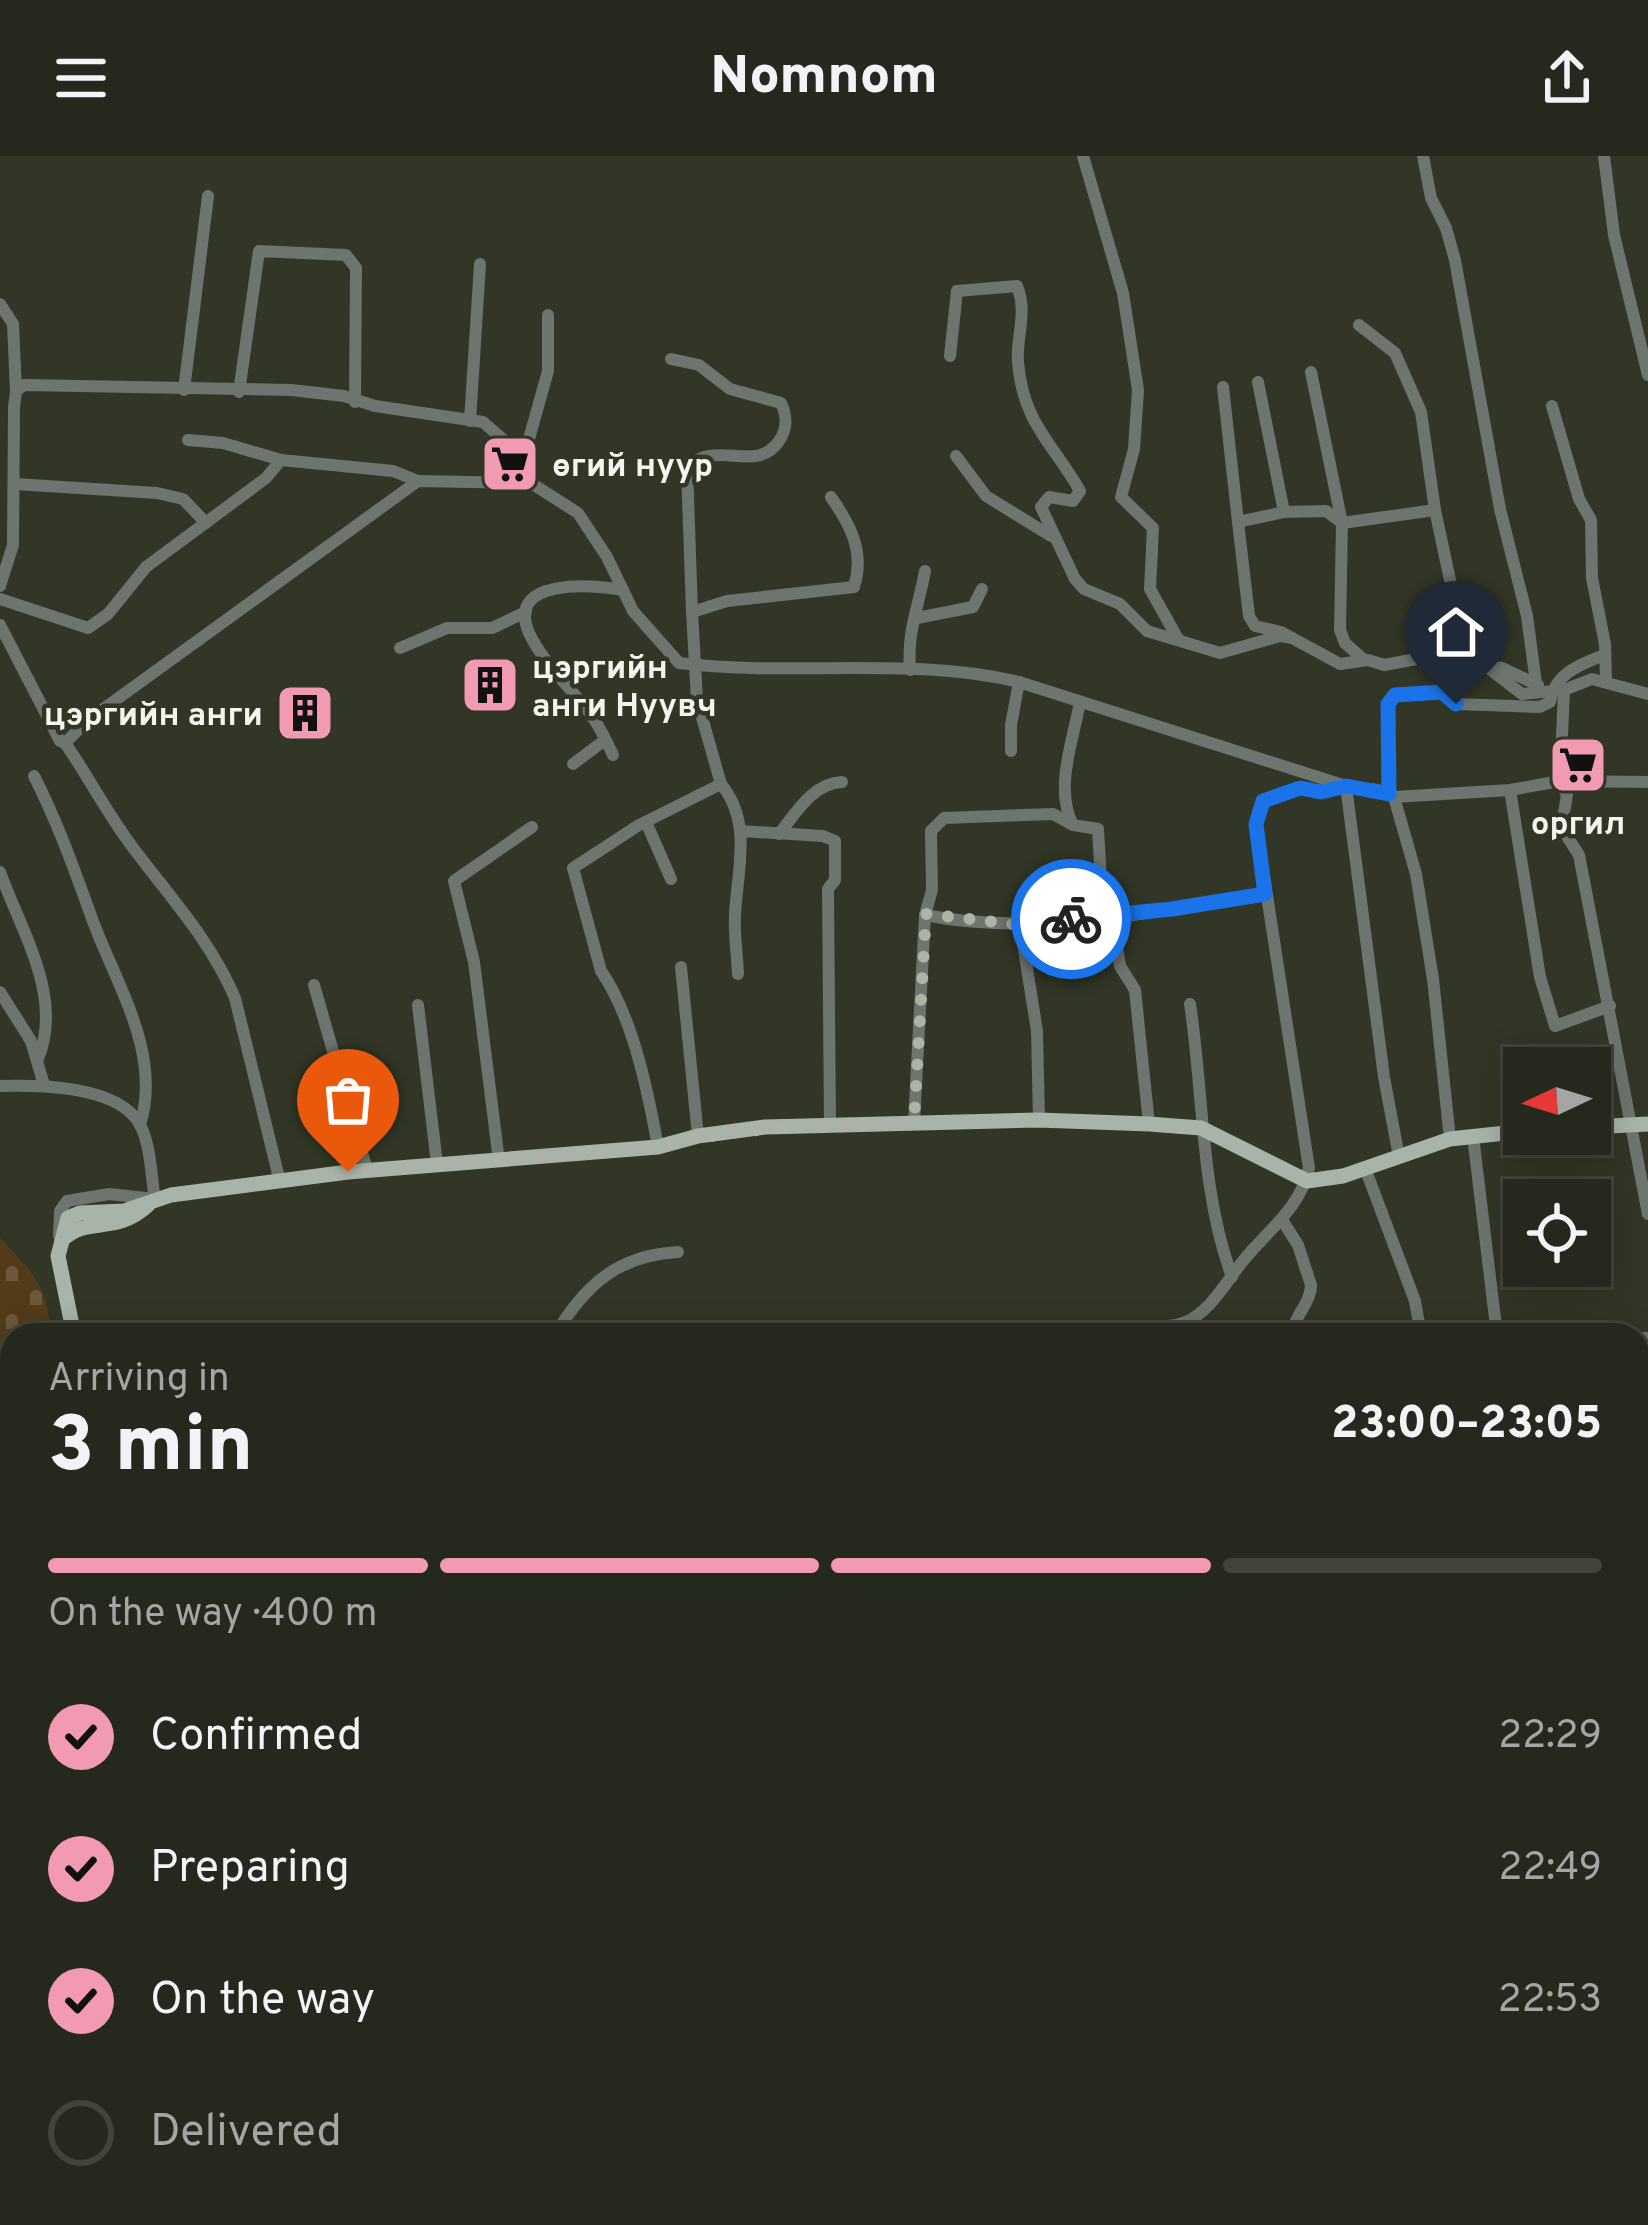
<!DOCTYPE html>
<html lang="en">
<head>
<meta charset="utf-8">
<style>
	:root { --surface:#25281c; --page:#2d3025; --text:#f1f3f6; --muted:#a3a6a3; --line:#42443b; --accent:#f19ab1 }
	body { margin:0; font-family:Overpass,sans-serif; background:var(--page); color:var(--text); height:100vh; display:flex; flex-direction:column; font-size:45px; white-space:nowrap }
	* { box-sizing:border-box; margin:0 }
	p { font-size:39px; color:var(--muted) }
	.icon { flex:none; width:66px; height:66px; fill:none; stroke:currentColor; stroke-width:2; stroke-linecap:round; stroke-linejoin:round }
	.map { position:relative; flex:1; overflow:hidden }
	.details { position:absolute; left:0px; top:1167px; width:1650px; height:903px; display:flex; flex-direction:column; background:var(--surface); border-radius:36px 36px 0 0; box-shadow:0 6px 30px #0003,0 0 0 3px var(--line) }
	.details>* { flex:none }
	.needle { width:78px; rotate:266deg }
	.fabs { position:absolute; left:1503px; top:891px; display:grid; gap:24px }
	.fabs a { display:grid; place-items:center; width:108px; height:108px; border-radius:0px; background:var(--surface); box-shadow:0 6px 30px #0003,0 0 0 3px var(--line); font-size:60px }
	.pin { position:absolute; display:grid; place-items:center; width:102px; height:102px; color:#fff; margin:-123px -51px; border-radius:50% 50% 50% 0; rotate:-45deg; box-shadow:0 0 12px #0007 }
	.pin .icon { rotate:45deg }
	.courier { position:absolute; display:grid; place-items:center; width:120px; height:120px; margin:-60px; border:9px solid #1a73e8; border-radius:50%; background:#fff; color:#222; box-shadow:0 3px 15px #0007 }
	.summary em { font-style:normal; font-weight:800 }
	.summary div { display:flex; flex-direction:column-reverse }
	.summary { display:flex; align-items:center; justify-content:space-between; height:204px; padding:0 48px }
	h1 { font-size:78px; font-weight:800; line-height:90px }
	.bar { display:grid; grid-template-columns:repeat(4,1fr); gap:18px 12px; align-content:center; height:144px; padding:0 48px }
	.bar i { height:15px; border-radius:9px; background:var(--line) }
	.bar .active { background:var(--accent) }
	.bar p { grid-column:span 4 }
	ol { padding:0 48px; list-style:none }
	li { display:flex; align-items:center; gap:36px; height:132px }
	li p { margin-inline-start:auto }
	li .icon { padding:12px; border-radius:50%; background:var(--accent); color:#111; stroke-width:4 }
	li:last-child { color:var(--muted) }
	li i { width:66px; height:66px; border:6px solid var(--line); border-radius:50% }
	header { display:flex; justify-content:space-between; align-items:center; height:156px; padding:0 48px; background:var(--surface); font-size:54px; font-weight:800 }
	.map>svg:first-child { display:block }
</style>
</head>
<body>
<header><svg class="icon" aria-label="menu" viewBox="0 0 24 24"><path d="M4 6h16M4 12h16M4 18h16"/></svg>Nomnom<svg class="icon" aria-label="share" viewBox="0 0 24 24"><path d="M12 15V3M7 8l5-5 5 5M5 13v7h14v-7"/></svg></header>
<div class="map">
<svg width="1648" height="2069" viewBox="0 0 1648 2069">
	<defs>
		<pattern id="cemetery-stones" width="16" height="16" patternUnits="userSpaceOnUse" patternTransform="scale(3)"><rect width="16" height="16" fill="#533b19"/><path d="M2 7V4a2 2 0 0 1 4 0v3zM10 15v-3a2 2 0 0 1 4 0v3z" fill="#6c583b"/></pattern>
	</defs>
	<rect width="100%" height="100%" fill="#313626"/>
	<path fill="url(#cemetery-stones)" d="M0 1082C31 1115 50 1131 50 1179H12V1315L0 1311Z"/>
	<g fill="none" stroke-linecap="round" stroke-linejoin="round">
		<g stroke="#6e746e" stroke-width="12">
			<polyline points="1083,0 1123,137 1138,234 1134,293 1121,341 1153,372 1150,433 1178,483"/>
			<polyline points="1423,0 1431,42 1446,72 1455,104 1500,353 1527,460 1536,527"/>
			<polyline points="1604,0 1614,79 1648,219"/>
			<polyline points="0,148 13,168 16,235"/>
			<polyline points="1359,169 1395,197 1421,256 1435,354 1465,494 1522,538 1564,534 1592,523 1648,538"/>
			<path d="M950 200 957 135 1017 130C1028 157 1016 180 1018 206 1023 268 1053 287 1080 335L1073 345 1049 341 1041 351 1075 423 1084 433 1120 448 1147 475 1220 497 1280 480 1292 482"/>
			<path d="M671 203 699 209 730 233 781 247C787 260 788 272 779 285 760 313 730 293 704 301 698 303 693 308 687 312L692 456"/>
			<polyline points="1311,216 1342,367 1435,354"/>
			<polyline points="1258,226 1284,356"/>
			<polyline points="1223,231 1238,366 1284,356 1326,355 1342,367 1340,474 1345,487 1364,504"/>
			<polyline points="184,234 208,40"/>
			<polyline points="239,236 259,95 346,99 356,112 355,246"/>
			<polyline points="1552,250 1579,343 1591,364 1592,422 1605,488 1606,525"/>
			<polyline points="470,265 480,108"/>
			<polyline points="188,284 223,287 281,304"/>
			<polyline points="956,300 986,340 1051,380"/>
			<polyline points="522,308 548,215 548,159"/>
			<polyline points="15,328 157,337 183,343 206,367"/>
			<polyline points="1238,366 1249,460 1255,470 1281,476 1340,508 1368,504 1384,509 1465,494"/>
			<path d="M0 430 13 389 14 251 16 235 24 229 291 234 344 240 375 250 483 266 506 286 531 327 578 357 607 401 633 455 679 507C790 521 910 500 1019 526L1346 630 1378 634 1394 641 1510 634 1560 625 1648 626"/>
			<polyline points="0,443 88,472 108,458 146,411 266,322 281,304 393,315 418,325"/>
			<polyline points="917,462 973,451 982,433"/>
			<path d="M0 469 60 585 65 587C88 620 107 657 131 689 168 739 210 783 235 842L280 1026"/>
			<polyline points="400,492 447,472 492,472 526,456"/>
			<polyline points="1485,510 1502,512 1538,529"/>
			<path d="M910 514C907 475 918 453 925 415"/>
			<polyline points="1564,534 1560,625 1567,639 1564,657 1568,682 1579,699 1648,1058"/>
			<path d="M1080 546C1073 585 1054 633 1073 669L1098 673 1103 760"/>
			<polyline points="65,587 88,564 418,325 531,327"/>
			<polyline points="1011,595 1011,569 1019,526"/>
			<path d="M613 599C607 586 600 571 591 559 572 533 543 507 529 477 505 421 593 429 623 434"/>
			<polyline points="573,608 605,584"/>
			<path d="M34 620C57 665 73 710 90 757 113 824 163 895 140 969"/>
			<path d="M721 628 697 544 692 456 727 445 854 431C865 396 851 370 831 341"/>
			<polyline points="1510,634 1540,821 1555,870 1610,850"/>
			<path d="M1389 639 1387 548 1395 539 1442 535 1457 548 1540 551 1550 546C1555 517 1579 509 1604 499"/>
			<polyline points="1394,641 1416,718 1433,823 1450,983"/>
			<polyline points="646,666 671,723"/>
			<polyline points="740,675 823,680 835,685 835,724 828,733 830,970"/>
			<path d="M779 678C796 657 813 627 842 626"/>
			<path d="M0 716C21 775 65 843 37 905"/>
			<path d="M925 759C1035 781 1155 756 1265 738"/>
			<polyline points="1112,759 1120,810 1135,834 1149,968"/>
			<polyline points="1020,769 1037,875 1039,964"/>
			<polyline points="681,811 698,980"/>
			<polyline points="314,829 367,1014"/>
			<polyline points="0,836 31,885 44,929"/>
			<path d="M1190 848C1204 939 1200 1033 1232 1121"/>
			<polyline points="418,849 437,1008"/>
			<path d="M0 930C38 929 119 929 140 969 151 989 151 1021 155 1043L109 1038 67 1045 60 1055 59 1080"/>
			<polyline points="914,966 925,759 932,734 931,675 944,662 1053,658 1073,669"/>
			<polyline points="1473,980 1497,1179"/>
			<path d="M658 991C648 936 633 861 601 815L573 712 639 669 721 628C753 667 737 715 735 759 734 778 737 798 738 818"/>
			<polyline points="499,1005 474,806 454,725 532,671"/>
			<polyline points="1365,1012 1415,1145 1421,1179"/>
			<path d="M1282 1064 1298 1089 1311 1129C1311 1147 1294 1160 1291 1179"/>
			<path d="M1135 1173C1149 1171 1169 1172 1183 1167 1209 1158 1226 1126 1243 1105 1266 1076 1301 1052 1309 1012L1256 668 1263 645 1299 632 1321 636 1346 630 1384 921 1399 1001"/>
			<path d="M555 1179C585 1129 618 1099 678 1096"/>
			<polyline points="1638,1182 1648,1182"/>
			<polyline points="1638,1563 1648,1565"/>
			<polyline points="1638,1620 1648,1627"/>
			<polyline points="0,1925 12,1963"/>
			<polyline points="1638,1948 1648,1914"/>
			<polyline points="1638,2028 1647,2069"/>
			<polyline points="43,2058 47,2069"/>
			<polyline points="134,2058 138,2069"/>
			<polyline points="193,2058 195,2069"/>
			<polyline points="248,2058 250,2069"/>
			<polyline points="351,2058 354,2069"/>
			<polyline points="484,2069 504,2058"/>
			<polyline points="691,2069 705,2058"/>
			<polyline points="844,2069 854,2058"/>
			<polyline points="1001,2069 1007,2058"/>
			<polyline points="1174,2069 1177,2058"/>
			<polyline points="1383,2069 1388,2058"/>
		</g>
		<g stroke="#a7b4a7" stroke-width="15">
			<polyline points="1590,971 1648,968"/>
			<path d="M63 1083C90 1059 114 1080 148 1049"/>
			<polyline points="74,1179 58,1100 68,1062 80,1057 124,1055 171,1039 348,1016 658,991 698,980 765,971 1039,964 1149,968 1201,972 1307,1025 1343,1020 1450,983 1524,975"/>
			<polyline points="0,1673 12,1671"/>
			<polyline points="1638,1801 1648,1804"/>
		</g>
	</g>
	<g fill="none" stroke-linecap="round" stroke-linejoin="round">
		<path stroke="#afb3a7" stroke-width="12" stroke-dasharray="0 21.6" d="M348 1016 658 991C742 969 828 970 914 966L926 758 1021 769 1071 763"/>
		<polyline stroke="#1a73e8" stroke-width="15" points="1071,763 1172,753 1265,738 1256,668 1263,645 1300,632 1321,636 1346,630 1389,638 1388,548 1395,539 1442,536 1456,548"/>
	</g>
	<defs>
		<g id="supermarket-square" transform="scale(3)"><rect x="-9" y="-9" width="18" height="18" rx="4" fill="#f19ab1" stroke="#313626"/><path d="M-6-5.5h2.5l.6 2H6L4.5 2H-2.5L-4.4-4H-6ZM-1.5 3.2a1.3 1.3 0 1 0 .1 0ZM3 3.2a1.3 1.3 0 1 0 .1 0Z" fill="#111"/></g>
		<g id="building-square" transform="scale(3)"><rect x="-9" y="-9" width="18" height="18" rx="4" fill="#f19ab1" stroke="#313626"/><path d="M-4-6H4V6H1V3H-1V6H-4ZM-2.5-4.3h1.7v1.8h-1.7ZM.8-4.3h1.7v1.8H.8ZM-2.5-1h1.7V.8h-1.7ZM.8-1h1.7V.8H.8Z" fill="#111"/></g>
	</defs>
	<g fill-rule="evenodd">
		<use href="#supermarket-square" x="510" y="308"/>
		<use href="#building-square" x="490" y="529"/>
		<use href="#building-square" x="305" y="557"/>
		<use href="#supermarket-square" x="1578" y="609"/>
	</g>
	<g text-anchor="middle" stroke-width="9" stroke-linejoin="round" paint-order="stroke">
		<g font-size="33" font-weight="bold" fill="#f3f6ec" stroke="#313626" text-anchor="start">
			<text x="552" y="320">өгий нуур</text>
			<text x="532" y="522">цэргийн<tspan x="532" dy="38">анги Нуувч</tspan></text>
			<text x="263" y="569" text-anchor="end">цэргийн анги</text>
			<text x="1578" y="678" text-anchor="middle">оргил</text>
		</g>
	</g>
</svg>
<div class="fabs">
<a><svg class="needle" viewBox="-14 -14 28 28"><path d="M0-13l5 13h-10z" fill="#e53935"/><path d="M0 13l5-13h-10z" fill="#a3a6a3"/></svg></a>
<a><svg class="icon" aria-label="locate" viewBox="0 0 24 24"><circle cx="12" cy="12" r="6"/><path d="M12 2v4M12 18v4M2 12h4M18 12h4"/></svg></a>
</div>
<div class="pin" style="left:348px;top:1016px;background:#ea580c"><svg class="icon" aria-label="bag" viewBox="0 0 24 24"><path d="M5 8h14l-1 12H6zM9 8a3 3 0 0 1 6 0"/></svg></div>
<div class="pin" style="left:1456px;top:548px;background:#1f2937"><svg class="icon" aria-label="home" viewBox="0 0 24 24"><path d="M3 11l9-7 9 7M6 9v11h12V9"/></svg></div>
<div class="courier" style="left:1071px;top:763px"><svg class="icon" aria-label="bike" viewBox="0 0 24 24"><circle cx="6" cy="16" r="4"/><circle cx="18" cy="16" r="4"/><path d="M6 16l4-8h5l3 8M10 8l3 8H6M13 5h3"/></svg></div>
<section class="details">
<div class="summary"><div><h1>3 min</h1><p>Arriving in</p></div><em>23:00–23:05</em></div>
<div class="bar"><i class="active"></i><i class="active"></i><i class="active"></i><i></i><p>On the way · 400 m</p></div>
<ol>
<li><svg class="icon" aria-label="check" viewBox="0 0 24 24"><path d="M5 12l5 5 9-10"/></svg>Confirmed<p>22:29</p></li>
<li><svg class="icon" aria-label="check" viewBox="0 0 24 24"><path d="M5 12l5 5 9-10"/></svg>Preparing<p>22:49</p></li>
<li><svg class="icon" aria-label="check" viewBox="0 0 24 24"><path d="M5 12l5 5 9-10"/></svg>On the way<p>22:53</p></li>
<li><i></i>Delivered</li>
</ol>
</section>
</div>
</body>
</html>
